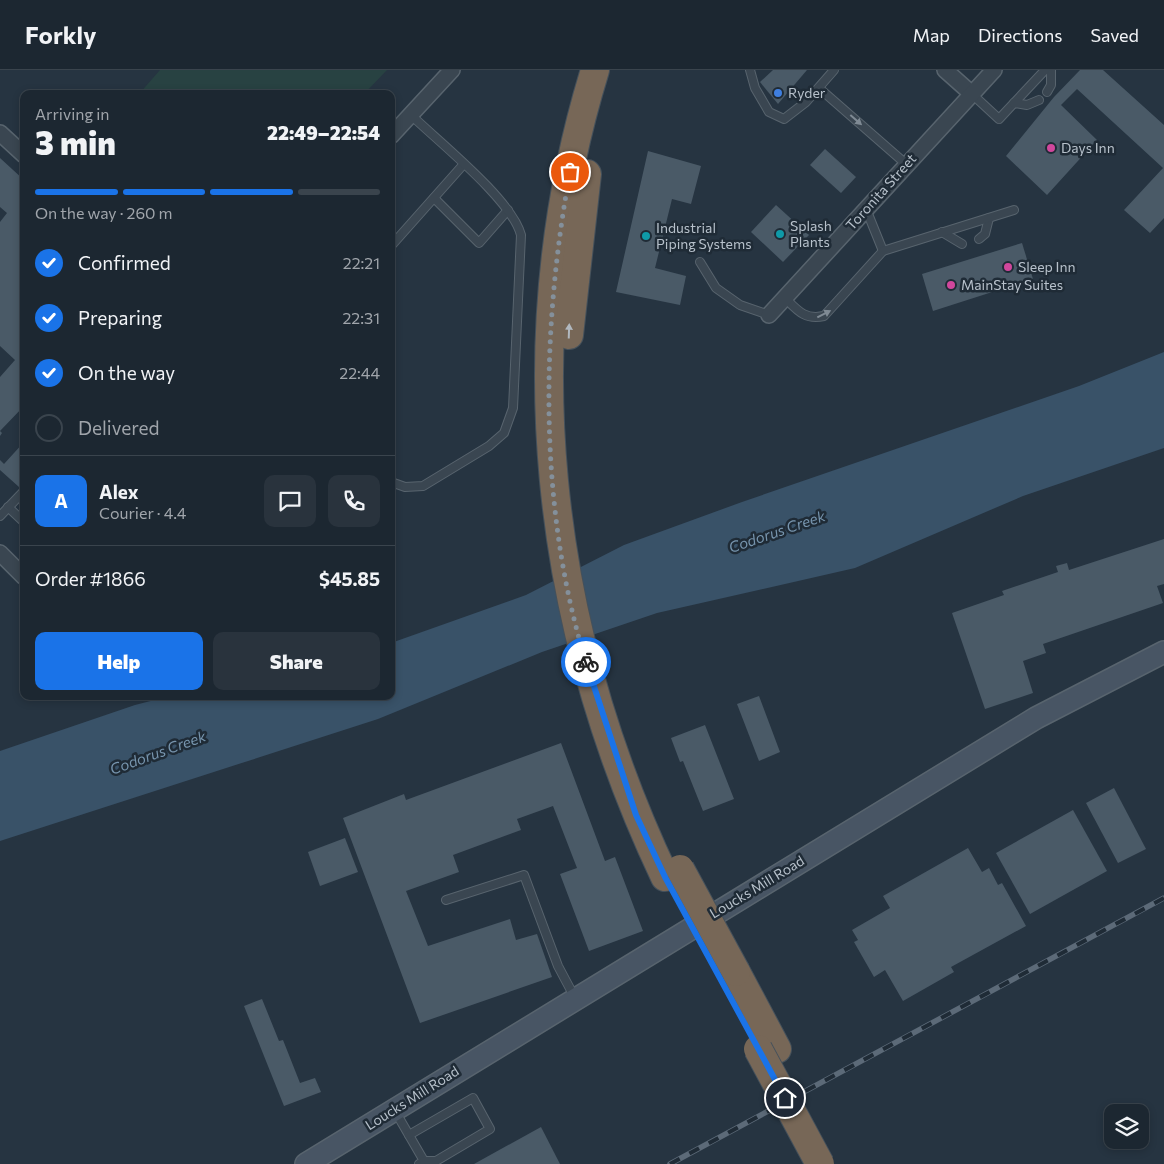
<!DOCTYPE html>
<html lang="en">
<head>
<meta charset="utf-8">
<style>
	:root { --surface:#1c2731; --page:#29333d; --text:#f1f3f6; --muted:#a0a5ab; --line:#3a444d; --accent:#1a73e8 }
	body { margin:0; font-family:Commissioner,sans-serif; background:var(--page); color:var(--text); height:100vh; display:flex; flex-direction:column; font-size:19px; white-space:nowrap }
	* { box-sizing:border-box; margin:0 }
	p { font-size:16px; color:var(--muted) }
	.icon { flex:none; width:28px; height:28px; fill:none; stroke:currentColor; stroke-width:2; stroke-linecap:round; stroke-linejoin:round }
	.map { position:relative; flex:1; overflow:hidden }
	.details { position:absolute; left:20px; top:20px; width:375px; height:610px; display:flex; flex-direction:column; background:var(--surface); border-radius:10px; box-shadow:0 2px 8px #0003,0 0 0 1px var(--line) }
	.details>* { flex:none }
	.buttons { position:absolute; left:1104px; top:1034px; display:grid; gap:10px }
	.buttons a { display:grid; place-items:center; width:45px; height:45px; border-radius:10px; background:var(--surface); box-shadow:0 2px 8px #0003,0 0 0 1px var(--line); font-size:25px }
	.pin { position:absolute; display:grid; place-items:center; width:42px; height:42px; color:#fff; margin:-21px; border:2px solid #fff; border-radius:50%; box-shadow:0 1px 5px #0007 }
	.courier { position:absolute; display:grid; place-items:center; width:50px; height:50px; margin:-25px; border:4px solid #1a73e8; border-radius:50%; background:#fff; color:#222; box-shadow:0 1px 6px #0007 }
	.headline em { font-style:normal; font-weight:800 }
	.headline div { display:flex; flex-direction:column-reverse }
	.headline { display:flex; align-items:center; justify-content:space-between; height:85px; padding:0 15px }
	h1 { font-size:32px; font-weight:800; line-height:38px }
	.bar { display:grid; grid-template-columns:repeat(4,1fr); gap:8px 5px; align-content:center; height:60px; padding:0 15px }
	.bar i { height:6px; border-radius:4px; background:var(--line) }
	.bar .current { background:var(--accent) }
	.bar p { grid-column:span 4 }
	.line { display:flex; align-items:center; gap:12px; padding:0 15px; border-top:1px solid var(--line) }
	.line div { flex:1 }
	.round { display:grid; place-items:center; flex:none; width:52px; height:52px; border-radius:10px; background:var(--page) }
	ol { padding:0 15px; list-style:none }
	li { display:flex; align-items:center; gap:15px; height:55px }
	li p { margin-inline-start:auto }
	li .icon { padding:5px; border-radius:50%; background:var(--accent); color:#fff; stroke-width:4 }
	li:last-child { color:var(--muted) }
	li i { width:28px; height:28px; border:2px solid var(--line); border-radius:50% }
	.primary-button { display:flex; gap:10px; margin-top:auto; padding:10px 15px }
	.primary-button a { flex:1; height:58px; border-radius:10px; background:var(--accent); color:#fff; font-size:20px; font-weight:800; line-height:58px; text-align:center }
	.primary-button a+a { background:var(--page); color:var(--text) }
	header { display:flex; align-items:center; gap:30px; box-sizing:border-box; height:70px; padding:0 25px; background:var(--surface); border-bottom:1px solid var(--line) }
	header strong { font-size:24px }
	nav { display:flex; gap:28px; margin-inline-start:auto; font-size:18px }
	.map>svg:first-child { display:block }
</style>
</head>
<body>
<header>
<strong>Forkly</strong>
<nav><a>Map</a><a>Directions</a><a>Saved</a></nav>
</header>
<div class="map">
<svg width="1164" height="1094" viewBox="0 0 1164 1094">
	<rect width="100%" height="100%" fill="#263441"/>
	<polygon fill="#284242" points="160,0 387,0 364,24 139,24"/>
	<polygon fill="#395268" points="1164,282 1164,378 1023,426 855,498 657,543 542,582 378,649 0,771 0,681 135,635 170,626 391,626 391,573 526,525 624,475 742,432 1079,316"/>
	<g fill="#4a5a67">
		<polygon points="773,0 807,0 778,34 760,12"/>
		<polygon points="1080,0 1103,0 1164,55 1164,148 1150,163 1124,140 1163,98 1077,19 1061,35 1097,70 1047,125 1006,86 1054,27"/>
		<polygon points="825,79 856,107 841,123 810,95"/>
		<polygon points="648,81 701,96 691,134 672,129 655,198 686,206 680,235 616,222"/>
		<polygon points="0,88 24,110 24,336 0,361 2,363 0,366 0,307 15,290 0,276 0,152 7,143 0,137"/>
		<polygon points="776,135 809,165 783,192 751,162"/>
		<polygon points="1022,173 1033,209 933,241 922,204"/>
		<polygon points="24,372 24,412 19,417 0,400 0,390 4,394"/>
		<polygon points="1164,469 1164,514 1157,516 1163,533 1043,574 1046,583 1023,591 1033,623 985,639 952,543 1004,525 1002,521 1058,502 1056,496 1067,493 1069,500"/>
		<polygon points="759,626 780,682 759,691 737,634"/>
		<polygon points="705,655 734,729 703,741 683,691 680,692 671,668"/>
		<polygon points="561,673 605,791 615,787 643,861 589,881 560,804 577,798 553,736 517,749 521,760 453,785 459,802 406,821 428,876 510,849 516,870 537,864 552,907 420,953 343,748 404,724 406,730"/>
		<polygon points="1114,718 1146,779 1118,793 1086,733"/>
		<polygon points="1073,740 1107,801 1030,844 996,783"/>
		<polygon points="345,768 358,802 320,816 308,782"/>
		<polygon points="968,778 982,802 989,798 998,815 1002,813 1026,856 951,897 954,902 903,931 885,900 874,907 854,872 858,870 852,860 890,838 883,826"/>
		<polygon points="262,929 279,971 283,970 300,1013 315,1008 321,1022 284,1036 244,936"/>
		<polygon points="541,1057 560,1094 474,1094"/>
	</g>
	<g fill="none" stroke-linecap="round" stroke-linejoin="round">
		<g stroke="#58646e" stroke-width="10">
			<g id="lane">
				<polyline points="750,0 755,18 769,42 784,49 806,32 834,0"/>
				<polyline points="819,18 906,94"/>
				<polyline points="1047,22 1051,15 1051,0"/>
				<polyline points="972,24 999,49 1045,0"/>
				<polyline points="1014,33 1027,35 1039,30"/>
				<polyline points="434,128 479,173 508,140"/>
				<polyline points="866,139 883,181"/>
				<polyline points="942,162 962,174"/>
				<polyline points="979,169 985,164 989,148"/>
				<polyline points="391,176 463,95"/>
				<polyline points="700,192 716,218 740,235 769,245"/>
				<path d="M785 228C798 241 805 250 824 246L883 181 1014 140"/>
				<path d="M391 412 405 417 423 416 489 376 504 363 513 338 521 165C512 130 439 72 411 45"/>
				<polyline points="8,437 24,452"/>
				<polyline points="0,446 24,421"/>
				<polyline points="446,830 524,805 558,896 575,928"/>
				<polyline points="395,1041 424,1091 419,1094"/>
				<polyline points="409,1065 473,1028 490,1059 436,1091 424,1091"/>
			</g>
		</g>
		<g stroke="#58646e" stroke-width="18">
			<g id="street">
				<polyline points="945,0 972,24"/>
				<polyline points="0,63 24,85"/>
				<polyline points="391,66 452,0"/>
				<polyline points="769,245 994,0"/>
				<polyline points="0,483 24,507"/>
			</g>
		</g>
		<g stroke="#58646e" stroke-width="24">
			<polyline id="secondary" points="306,1094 1036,648 1164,582"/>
		</g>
		<g stroke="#45515b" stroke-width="30">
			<g id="highway">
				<path d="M595 0C512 270 545 554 665 807"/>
				<polyline points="569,265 587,104"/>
				<polyline points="736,902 777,979"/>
			</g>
		</g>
		<use href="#lane" stroke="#3a4651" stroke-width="8"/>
		<use href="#street" stroke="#3a4651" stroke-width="15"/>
		<use href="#secondary" stroke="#485564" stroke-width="21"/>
		<use href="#highway" stroke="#776757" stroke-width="28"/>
		<g stroke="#5c6a78" stroke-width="5.5">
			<polyline id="rail" points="670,1094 1164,828"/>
		</g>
		<use href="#rail" stroke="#1f2b36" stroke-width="4" stroke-dasharray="11" stroke-linecap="butt"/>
		<g stroke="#45515b" stroke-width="30" stroke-linecap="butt">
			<g id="highway-bridge">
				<polyline points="680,799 736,902"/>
				<polyline points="758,979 820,1094"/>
			</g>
		</g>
		<use href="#highway-bridge" stroke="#776757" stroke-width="28"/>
	</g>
	<defs><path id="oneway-solid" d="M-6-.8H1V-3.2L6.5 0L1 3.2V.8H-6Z" transform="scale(1.25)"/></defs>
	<g fill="#7f8a94">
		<use href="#oneway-solid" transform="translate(856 50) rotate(41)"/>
		<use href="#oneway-solid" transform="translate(824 244) rotate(-27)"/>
	</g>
	<use fill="#b1b8bf" href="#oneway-solid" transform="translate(569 261) rotate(-88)"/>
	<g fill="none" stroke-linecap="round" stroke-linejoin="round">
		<path stroke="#84909b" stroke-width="5" stroke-dasharray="0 9" d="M570 102C541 259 538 438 586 592"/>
		<polyline stroke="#1a73e8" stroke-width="6" points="586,592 636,745 665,807 785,1028"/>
	</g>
	<circle fill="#3f7fe0" stroke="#1f2b36" stroke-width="2" cx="778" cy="23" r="5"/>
	<g fill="#d1479c" stroke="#1f2b36" stroke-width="2">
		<circle cx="1051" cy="78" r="5"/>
		<circle cx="1008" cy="197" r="5"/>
		<circle cx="951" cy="215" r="5"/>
	</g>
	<g fill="#0f9aa8" stroke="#1f2b36" stroke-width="2">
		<circle cx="780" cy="164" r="5"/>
		<circle cx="646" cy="166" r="5"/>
	</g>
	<g text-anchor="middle" stroke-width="5" stroke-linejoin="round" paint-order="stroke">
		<g font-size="14" fill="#b7c1cb" stroke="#1f2b36" text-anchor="start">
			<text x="788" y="28">Ryder</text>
			<text x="1061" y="83">Days Inn</text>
			<text x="790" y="161">Splash<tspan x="790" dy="16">Plants</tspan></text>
			<text x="656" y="163">Industrial<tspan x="656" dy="16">Piping Systems</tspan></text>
			<text x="1018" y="202">Sleep Inn</text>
			<text x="961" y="220">MainStay Suites</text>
		</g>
		<g font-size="14" fill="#b7c1cb" stroke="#1f2b36">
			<text transform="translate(881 122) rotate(-48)" y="5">Toronita Street</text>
			<text transform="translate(757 817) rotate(-31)" y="5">Loucks Mill Road</text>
			<text transform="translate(412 1028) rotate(-32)" y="5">Loucks Mill Road</text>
		</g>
		<g font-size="15" font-style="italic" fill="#7795ae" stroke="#1f2b36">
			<text transform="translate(777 462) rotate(-19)" y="5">Codorus Creek</text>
			<text transform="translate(158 683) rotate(-20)" y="5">Codorus Creek</text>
		</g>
	</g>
</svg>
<div class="buttons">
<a><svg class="icon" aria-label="layers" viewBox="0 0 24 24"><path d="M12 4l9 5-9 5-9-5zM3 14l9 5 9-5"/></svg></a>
</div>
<div class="pin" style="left:570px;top:102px;background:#ea580c"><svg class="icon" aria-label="bag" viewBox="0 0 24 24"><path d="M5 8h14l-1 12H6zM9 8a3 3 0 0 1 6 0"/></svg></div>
<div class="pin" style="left:785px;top:1028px;background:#1f2937"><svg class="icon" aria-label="home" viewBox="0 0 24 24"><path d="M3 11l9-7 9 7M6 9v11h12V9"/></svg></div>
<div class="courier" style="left:586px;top:592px"><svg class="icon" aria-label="bike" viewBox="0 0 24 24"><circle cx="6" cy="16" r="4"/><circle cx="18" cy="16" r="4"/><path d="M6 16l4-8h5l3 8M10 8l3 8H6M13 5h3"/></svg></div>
<section class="details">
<div class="headline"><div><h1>3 min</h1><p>Arriving in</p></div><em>22:49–22:54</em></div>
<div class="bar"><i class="current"></i><i class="current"></i><i class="current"></i><i></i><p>On the way · 260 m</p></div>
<ol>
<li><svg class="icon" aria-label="check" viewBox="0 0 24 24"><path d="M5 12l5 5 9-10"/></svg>Confirmed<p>22:21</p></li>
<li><svg class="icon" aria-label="check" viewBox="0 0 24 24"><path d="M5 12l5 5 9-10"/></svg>Preparing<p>22:31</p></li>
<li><svg class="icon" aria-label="check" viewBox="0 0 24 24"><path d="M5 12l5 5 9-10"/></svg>On the way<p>22:44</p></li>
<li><i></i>Delivered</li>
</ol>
<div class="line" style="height:90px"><b class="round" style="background:var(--accent);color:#fff">A</b><div><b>Alex</b><p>Courier · 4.4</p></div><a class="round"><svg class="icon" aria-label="chat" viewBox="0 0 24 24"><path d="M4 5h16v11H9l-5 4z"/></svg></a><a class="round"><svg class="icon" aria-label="phone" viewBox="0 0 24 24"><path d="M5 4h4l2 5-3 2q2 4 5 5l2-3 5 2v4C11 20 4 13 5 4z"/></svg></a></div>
<div class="line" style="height:65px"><div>Order #1866</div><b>$45.85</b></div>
<div class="primary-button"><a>Help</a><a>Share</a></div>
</section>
</div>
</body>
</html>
